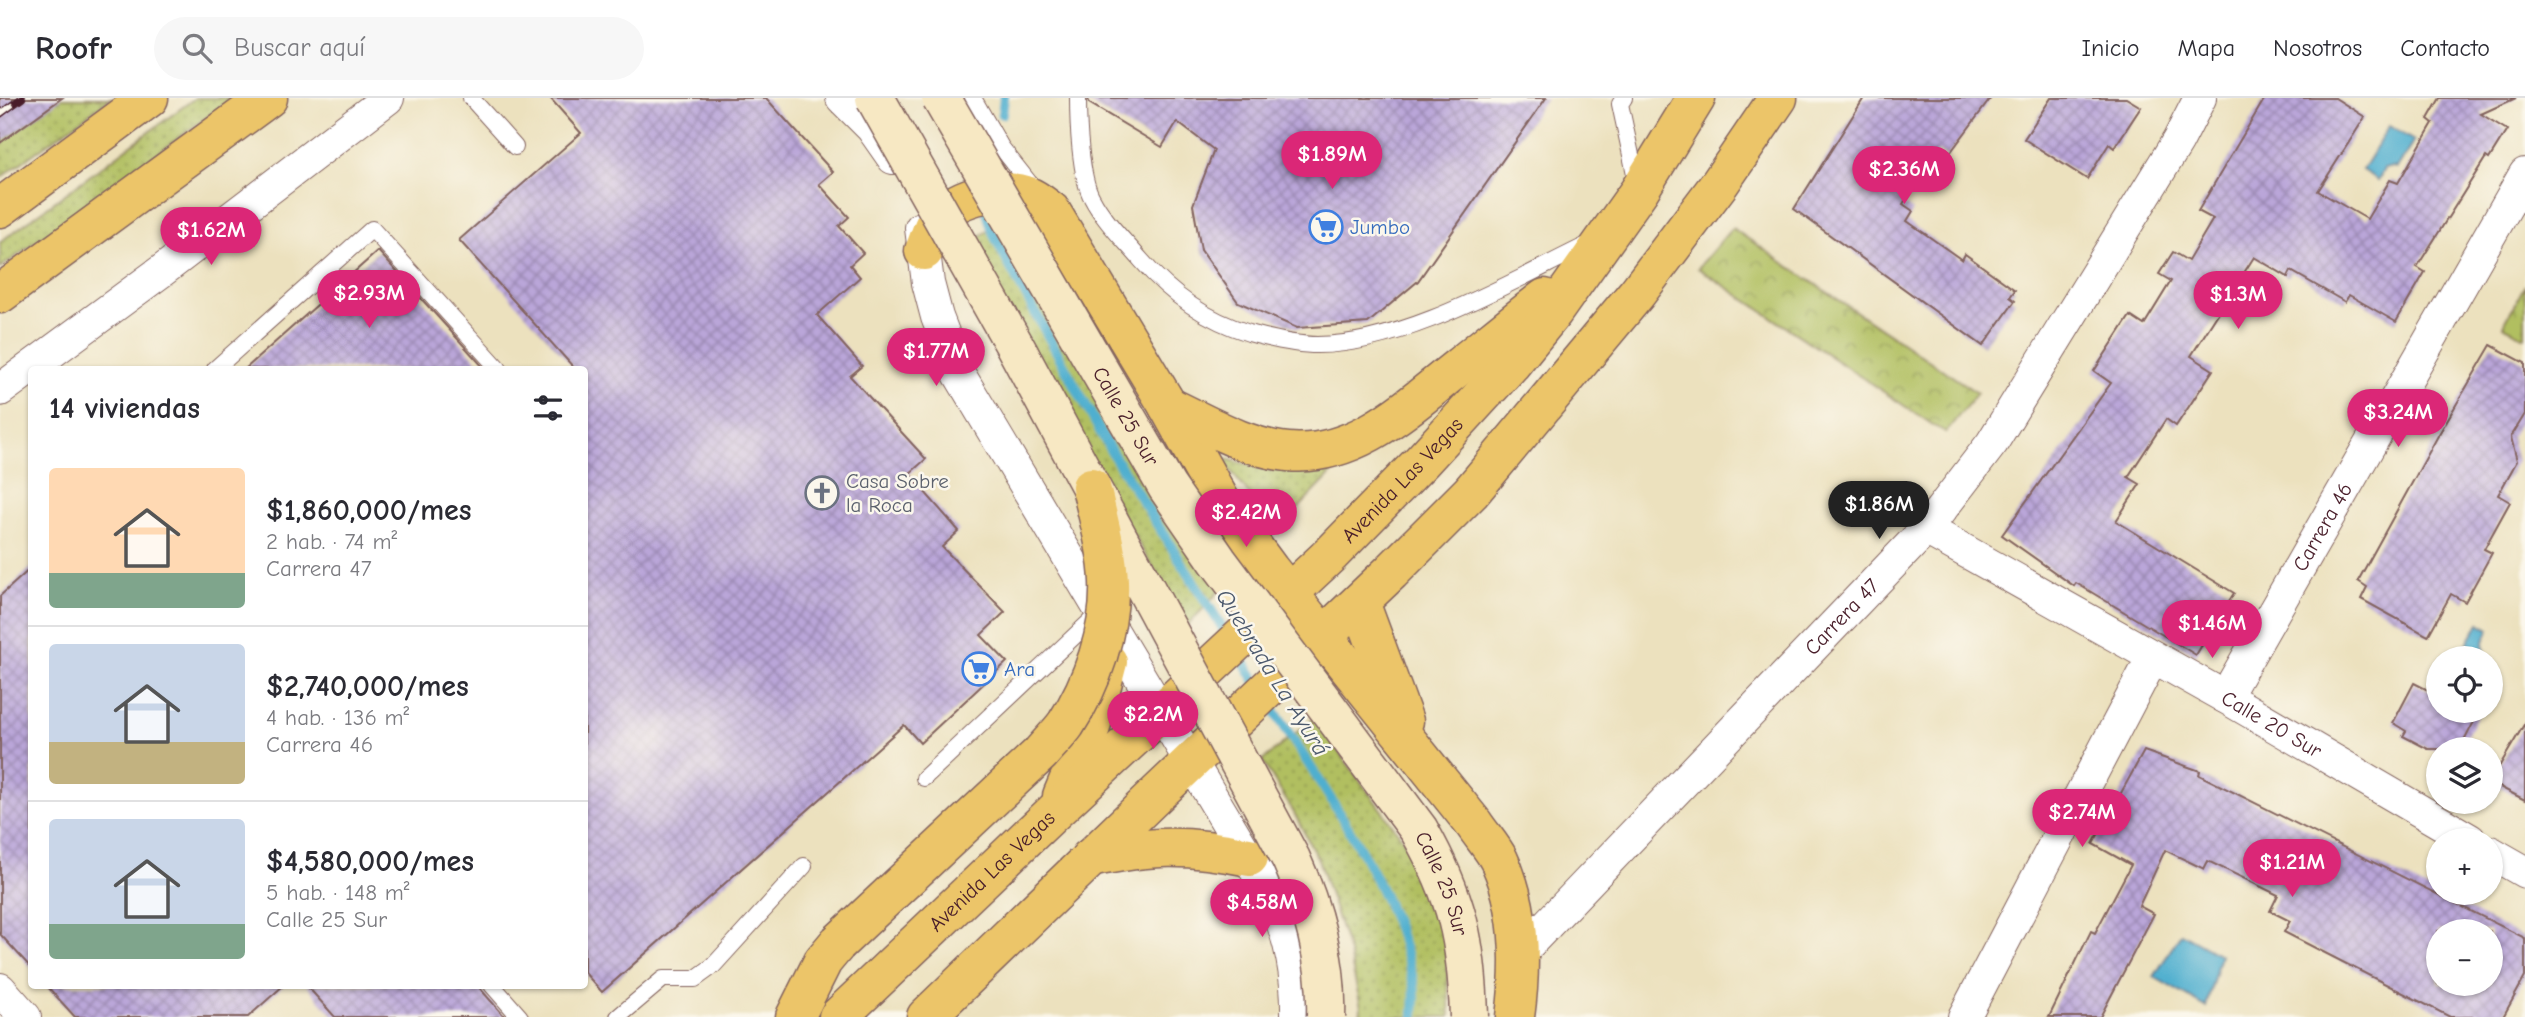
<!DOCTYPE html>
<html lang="es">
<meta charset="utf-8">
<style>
body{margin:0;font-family:"Comic Neue",sans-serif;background:#f7f7f7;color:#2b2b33;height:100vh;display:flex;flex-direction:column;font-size:26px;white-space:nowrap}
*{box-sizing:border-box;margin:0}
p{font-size:23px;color:#7c7c81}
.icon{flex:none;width:38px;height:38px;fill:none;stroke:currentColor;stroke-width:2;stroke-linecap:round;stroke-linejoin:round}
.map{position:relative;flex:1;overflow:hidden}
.details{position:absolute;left:28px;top:268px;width:560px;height:623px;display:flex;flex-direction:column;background:#fff;border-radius:7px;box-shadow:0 2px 5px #0004}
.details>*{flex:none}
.tools{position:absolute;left:2426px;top:548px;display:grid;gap:14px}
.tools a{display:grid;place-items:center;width:77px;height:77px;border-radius:50%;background:#fff;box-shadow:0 2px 5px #0004;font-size:35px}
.price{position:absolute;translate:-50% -60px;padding:0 16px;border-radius:24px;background:#db2777;color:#fff;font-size:23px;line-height:46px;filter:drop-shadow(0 2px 4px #0008)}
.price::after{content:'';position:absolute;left:50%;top:42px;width:21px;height:16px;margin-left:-10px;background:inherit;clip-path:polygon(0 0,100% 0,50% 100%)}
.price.active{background:#222;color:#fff}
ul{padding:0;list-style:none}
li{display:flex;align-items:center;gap:21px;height:175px;padding:0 21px}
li+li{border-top:2px solid #e1e1e2}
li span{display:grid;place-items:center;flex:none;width:196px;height:140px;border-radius:7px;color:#555}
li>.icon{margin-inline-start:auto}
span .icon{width:84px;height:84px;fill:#fffc;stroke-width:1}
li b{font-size:30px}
h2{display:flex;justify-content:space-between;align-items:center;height:84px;padding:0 21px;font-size:30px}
header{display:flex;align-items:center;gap:42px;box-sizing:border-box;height:98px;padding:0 35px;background:#fff;border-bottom:2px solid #e1e1e2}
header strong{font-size:33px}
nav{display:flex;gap:38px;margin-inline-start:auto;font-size:24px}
.search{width:490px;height:63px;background:#f7f7f7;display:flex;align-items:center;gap:18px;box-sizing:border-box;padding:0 24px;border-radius:38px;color:#7c7c81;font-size:26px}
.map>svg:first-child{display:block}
.grass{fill:url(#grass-dots);stroke:#7e6f46;stroke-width:2}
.park{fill:url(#park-crowns);stroke:#7e6f46;stroke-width:2}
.water{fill:#50afcf;stroke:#4d677d;stroke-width:2}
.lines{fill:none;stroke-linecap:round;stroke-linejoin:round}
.stream{stroke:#50afcf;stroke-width:10}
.building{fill:url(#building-cross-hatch);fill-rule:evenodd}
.service-casing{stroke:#83635e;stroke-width:18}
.minor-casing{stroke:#83635e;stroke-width:34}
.primary-casing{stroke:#83635e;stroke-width:41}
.trunk-casing{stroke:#83635e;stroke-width:41}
.service{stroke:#fff;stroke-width:16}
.minor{stroke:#fff;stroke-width:32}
.primary{stroke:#ecc569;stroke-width:38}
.trunk{stroke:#ecc569;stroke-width:38}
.rail-casing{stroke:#4a1f2b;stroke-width:8}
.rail{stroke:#fbf7ec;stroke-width:5;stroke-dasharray:16;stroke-linecap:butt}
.secondary-bridge-casing{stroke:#83635e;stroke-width:41;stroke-linecap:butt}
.primary-bridge-casing{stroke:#83635e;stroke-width:41;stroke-linecap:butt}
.secondary-bridge{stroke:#f7e8c3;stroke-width:38}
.primary-bridge{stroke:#ecc569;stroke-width:38}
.labels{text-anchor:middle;stroke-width:5;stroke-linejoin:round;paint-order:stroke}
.shop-label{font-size:21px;fill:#366cbe;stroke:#fbf7ec;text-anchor:start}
.street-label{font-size:21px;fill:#4a1f2b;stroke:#fbf7ec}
.worship-label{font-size:21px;fill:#5b616d;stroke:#fbf7ec;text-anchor:start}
.water-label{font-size:23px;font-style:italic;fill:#4c596d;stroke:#fbf7ec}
</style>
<header>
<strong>Roofr</strong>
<div class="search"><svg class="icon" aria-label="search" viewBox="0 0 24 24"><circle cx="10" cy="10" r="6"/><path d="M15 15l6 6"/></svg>Buscar aquí</div>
<nav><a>Inicio</a><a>Mapa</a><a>Nosotros</a><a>Contacto</a></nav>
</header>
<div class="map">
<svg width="2525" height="919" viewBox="0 0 2525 919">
<defs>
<pattern id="grass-dots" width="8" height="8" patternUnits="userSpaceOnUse" patternTransform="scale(1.75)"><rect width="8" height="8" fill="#b1bf61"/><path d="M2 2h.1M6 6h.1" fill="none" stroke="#929b50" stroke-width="1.8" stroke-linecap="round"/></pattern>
<pattern id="park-crowns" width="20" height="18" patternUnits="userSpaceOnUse" patternTransform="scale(1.75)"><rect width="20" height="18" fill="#b1bf61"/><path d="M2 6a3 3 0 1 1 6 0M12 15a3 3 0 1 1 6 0" fill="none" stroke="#929b50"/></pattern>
<pattern id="building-cross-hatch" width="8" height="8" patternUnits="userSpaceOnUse" patternTransform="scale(1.75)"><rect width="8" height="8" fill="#baa6d9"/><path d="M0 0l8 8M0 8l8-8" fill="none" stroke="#9987b0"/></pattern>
</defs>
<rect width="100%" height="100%" fill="#fbf7ec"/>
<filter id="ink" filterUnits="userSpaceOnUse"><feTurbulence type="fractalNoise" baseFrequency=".0143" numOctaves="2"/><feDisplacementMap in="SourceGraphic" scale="14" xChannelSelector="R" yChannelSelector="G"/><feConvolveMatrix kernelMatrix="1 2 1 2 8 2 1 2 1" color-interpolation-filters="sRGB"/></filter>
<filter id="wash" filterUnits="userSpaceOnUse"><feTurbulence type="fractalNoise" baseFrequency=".00686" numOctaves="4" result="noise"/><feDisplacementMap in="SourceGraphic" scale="28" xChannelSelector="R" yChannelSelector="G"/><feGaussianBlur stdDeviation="1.57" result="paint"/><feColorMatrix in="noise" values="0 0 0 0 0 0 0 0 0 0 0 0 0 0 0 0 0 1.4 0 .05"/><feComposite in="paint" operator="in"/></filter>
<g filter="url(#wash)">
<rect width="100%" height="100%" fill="#ece1be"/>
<g class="grass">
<polygon points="61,0 111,0 0,80 0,45"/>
<polygon points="195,0 233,0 0,170 0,144"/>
<polygon points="1005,123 1221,491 1187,528 964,147"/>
<polygon points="1221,360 1264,370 1295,372 1337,370 1277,433"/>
<polygon points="1314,620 1421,766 1445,834 1450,919 1360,919 1361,909 1349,855 1318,761 1293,713 1262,663"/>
</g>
<g class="park">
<polygon points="1732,130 1977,295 1945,335 1698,170"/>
<polygon points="2525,187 2525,239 2503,228"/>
</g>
<g class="water">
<polygon points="2389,28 2414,43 2397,70 2392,69 2384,71 2378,82 2362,72"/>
<polygon points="2479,525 2490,531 2484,543 2485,558 2466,560 2461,557"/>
<polygon points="2181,835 2220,857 2206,909 2154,879"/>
</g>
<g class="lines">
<g class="stream">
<polyline points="1002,16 1004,0"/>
<polyline points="987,114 994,137 1007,163 1112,355 1229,540"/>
<polyline points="1237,553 1258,587"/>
<path d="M1268,603c54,85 126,184 146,284 2,10 0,22 0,32"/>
</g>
</g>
<g id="blocks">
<g class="building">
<polygon points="0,0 62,0 0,45"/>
<polygon points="550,0 766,0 833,74 819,86 849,119 839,128 863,155 850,167 860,179 817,217 862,268 850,278 926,361 909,376 959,433 942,449 1005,514 981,537 1007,564 920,645 904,627 602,894 584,874 584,271 575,271 459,142 581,35"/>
<polygon points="1088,0 1546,0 1418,183 1368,225 1297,230 1238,204 1201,152 1193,107 1214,52 1177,24 1162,49 1089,5"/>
<polygon points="1864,0 1991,0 1947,59 1938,53 1903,106 1913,113 1907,123 1962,162 1965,156 2015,192 2010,199 2015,203 1983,248 1794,111"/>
<polygon points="2051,0 2126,0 2141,9 2114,50 2109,46 2087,81 2024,41"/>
<polygon points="2265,0 2335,0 2365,19 2318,93 2367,121 2390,82 2398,85 2433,25 2428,21 2440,0 2516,0 2481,16 2507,32 2489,61 2486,59 2417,169 2425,174 2396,224 2349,197 2345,204 2291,173 2288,179 2254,159 2191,258 2213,272 2176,328 2166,321 2128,379 2140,386 2116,423 2234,495 2196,557 2076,485 2074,488 2002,437 2111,285 2094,273 2130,218 2144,227 2171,183 2159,176 2173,154 2188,163 2213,121 2198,113"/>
<polygon points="378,153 485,271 245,271"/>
<polygon points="2491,247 2525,265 2525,316 2511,339 2517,363 2498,397 2510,404 2484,451 2492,455 2465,504 2451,496 2428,538 2361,501 2367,489 2358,483 2439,336"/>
<polygon points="32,469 32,871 0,836 0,498"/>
<polygon points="2414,585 2438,597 2438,612 2480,612 2460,651 2428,651 2403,638 2406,633 2393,625"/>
<polygon points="2525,625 2525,702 2490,684"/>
<path d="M2144,653l56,20 -1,4 326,163v39l-22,40h-53l-166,-85 6,-11 -20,-10 8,-16 -70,-34 -4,8 -39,-19 -26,56 15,8 -54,103h-51l42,-86 4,2 36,-68 -38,-21zM2438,833h52v53h-52z"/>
<polygon points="46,887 284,887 248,919 75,919"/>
<polygon points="306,887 477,887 505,919 335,919"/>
</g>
</g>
</g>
<g filter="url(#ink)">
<use href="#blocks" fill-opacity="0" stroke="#83635e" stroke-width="2"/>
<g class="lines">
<defs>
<g id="service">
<polyline points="471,0 515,49"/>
<polyline points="973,0 1001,49 1035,92"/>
<path d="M1078,0c0,24 2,79 14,100 12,23 32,42 49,62 30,35 65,60 108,73 22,6 46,12 68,12 87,0 195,-64 272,-101"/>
<polyline points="1624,0 1620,6 1637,85"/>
<polyline points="215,271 372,131 499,271"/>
<polyline points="924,680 1100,514"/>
<polyline points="492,887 520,919"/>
<polyline points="618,919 663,881 695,881 713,868 804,768"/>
</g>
<g id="minor">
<polyline points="842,0 872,30 893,60"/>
<path d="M921,130l7,55 9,34 22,57 314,525c17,37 25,77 24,118"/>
<polyline points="0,292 163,172 388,0"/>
<path id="s1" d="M1926,431l299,168 245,143"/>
<path id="s2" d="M2225,599l300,-523"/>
<polyline points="2490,754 2525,774"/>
<path id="s3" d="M1521,854l405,-423 66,-86 186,-302 22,-43"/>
<polyline points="0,891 25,919"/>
<polyline points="1964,919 2153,559"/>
</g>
<g id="primary">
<path d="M924,153c3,-8 6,-18 10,-26 15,-28 65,-40 94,-29 8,3 16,10 23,15l117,195 57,103 45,61 204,254c8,12 19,24 25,36 23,49 23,105 16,157"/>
<path d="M1168,308c38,18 78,42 120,46 67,6 120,-45 169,-84 29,-23 58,-47 88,-70"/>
<polyline points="1360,504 1404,623"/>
<polyline points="1062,698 1091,629 1108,564"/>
<path d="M1090,760c61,-13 97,-14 159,-1"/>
<polyline points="795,919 823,863 838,845"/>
<path id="s4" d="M838,919l217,-206 277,-258 90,-92 89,-97 43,-53 85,-120 57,-93"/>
<polyline points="926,919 1159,694 1391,474 1471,394 1637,195 1720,85 1778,0"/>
</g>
<g id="trunk">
<polyline points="0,110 149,0"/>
<polyline points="0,196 268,0"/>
</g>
</defs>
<use href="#service" class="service-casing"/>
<use href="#minor" class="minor-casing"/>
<use href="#primary" class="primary-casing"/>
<use href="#trunk" class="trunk-casing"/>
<use href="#service" class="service"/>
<use href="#minor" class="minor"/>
<use href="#primary" class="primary"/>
<use href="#trunk" class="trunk"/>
<defs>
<polyline id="rail" points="0,16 22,0"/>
</defs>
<use href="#rail" class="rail-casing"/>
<use href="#rail" class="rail"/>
<defs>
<g id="secondary-bridge">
<path d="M875,0l140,248 276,513c23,51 37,102 35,158"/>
<path id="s5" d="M941,0l226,389 51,74 201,269c38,67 48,111 50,187"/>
</g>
<path id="primary-bridge" d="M838,845l203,-190c8,-10 18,-19 25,-29 26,-40 45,-94 43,-142 -1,-32 -11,-64 -18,-95"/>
</defs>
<use href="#secondary-bridge" class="secondary-bridge-casing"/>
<use href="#primary-bridge" class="primary-bridge-casing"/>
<use href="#secondary-bridge" class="secondary-bridge"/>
<use href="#primary-bridge" class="primary-bridge"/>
</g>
</g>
<defs>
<symbol id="supermarket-ring" viewBox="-11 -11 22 22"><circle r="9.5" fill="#fbf7ec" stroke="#3f7fe0" stroke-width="1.5"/><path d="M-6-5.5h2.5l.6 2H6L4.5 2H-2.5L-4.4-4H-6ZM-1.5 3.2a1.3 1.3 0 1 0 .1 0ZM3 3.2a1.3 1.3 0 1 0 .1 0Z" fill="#3f7fe0"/></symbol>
<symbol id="church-ring" viewBox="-11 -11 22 22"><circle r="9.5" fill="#fbf7ec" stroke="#6b7280" stroke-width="1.5"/><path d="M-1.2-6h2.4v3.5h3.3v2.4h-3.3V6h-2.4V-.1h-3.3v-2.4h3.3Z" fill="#6b7280"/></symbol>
</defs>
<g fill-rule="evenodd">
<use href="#supermarket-ring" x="1307" y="110" width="38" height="38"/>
<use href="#church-ring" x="803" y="376" width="38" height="38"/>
<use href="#supermarket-ring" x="960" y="552" width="38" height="38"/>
</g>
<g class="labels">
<g class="shop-label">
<text x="1350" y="136">Jumbo</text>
<text x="1004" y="578">Ara</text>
</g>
<g class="street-label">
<text dy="7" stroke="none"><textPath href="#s5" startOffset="368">Calle 25 Sur</textPath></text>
<text dy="7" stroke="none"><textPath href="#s4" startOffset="779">Avenida Las Vegas</textPath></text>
<text dy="7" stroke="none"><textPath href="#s2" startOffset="196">Carrera 46</textPath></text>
<text dy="7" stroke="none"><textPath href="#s3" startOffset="464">Carrera 47</textPath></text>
<text dy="7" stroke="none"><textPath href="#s1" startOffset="397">Calle 20 Sur</textPath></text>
<text dy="7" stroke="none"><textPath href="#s4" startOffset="212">Avenida Las Vegas</textPath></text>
<text dy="7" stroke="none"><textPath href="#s5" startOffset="934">Calle 25 Sur</textPath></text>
</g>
<g class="worship-label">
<text x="846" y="390">Casa Sobre<tspan x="846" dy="24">la Roca</tspan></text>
</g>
<g class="water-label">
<text transform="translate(1273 574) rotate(58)" y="8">Quebrada La Ayurá</text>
</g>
</g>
</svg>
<div class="tools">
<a><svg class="icon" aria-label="locate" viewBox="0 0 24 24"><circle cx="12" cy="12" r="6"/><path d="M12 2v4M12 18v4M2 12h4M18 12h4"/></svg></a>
<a><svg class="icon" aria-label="layers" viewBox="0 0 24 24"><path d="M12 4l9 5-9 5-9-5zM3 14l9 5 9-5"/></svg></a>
<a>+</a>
<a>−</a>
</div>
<b class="price" style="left:1332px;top:93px">$1.89M</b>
<b class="price" style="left:1904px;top:108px">$2.36M</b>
<b class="price" style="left:211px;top:169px">$1.62M</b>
<b class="price" style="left:369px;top:232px">$2.93M</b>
<b class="price" style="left:2238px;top:233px">$1.3M</b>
<b class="price" style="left:936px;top:290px">$1.77M</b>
<b class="price" style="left:2398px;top:351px">$3.24M</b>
<b class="price active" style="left:1879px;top:443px">$1.86M</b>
<b class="price" style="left:1246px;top:451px">$2.42M</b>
<b class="price" style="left:2212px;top:562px">$1.46M</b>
<b class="price" style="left:1153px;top:653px">$2.2M</b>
<b class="price" style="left:2082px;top:751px">$2.74M</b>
<b class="price" style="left:2292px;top:801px">$1.21M</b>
<b class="price" style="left:1262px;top:841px">$4.58M</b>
<section class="details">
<h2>14 viviendas<svg class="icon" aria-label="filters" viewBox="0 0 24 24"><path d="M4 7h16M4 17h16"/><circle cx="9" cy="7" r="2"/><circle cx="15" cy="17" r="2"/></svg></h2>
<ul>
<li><span style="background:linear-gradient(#ffd9b3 75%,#7fa58c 0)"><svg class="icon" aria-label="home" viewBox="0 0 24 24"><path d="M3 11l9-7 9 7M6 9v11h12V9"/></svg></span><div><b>$1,860,000/mes</b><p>2 hab. · 74 m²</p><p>Carrera 47</p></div></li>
<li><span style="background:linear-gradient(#c9d6e8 70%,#c2b280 0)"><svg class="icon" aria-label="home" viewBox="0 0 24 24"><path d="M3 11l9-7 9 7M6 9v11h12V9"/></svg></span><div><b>$2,740,000/mes</b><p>4 hab. · 136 m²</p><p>Carrera 46</p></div></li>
<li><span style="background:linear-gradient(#c9d6e8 75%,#7fa58c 0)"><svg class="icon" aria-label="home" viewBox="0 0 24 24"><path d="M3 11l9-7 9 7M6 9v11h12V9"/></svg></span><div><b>$4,580,000/mes</b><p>5 hab. · 148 m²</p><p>Calle 25 Sur</p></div></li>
</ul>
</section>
</div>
